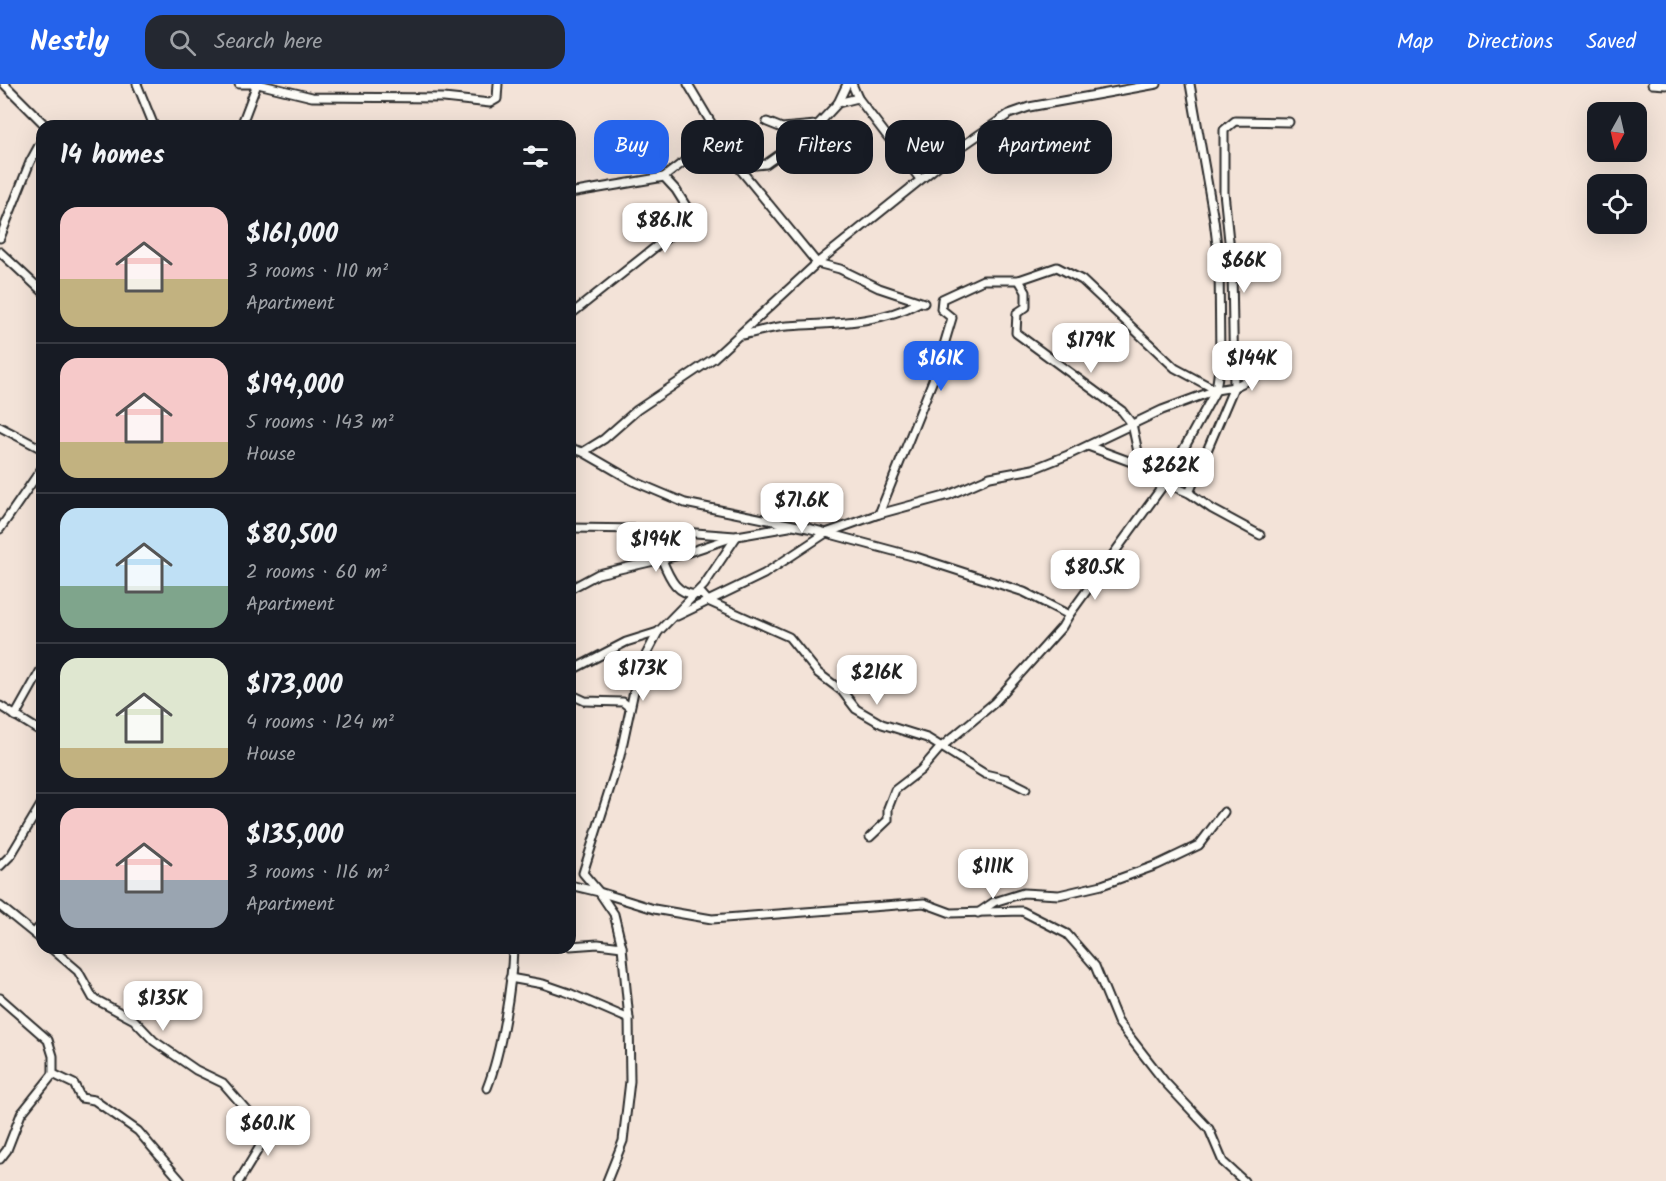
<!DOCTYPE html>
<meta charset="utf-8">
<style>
body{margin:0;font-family:Kalam,sans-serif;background:#242831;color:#f1f3f6;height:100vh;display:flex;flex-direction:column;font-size:22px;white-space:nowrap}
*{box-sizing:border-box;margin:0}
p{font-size:20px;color:#9ea1a6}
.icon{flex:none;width:33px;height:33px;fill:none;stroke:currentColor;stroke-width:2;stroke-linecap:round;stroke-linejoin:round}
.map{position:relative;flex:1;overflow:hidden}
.panel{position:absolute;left:36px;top:36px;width:540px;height:834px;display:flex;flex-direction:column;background:#171b24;border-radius:18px;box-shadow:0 6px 24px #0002}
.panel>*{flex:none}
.top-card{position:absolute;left:594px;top:36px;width:570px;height:54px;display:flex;gap:12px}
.needle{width:39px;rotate:188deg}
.buttons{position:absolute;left:1587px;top:18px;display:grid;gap:12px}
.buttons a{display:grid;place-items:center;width:60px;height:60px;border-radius:12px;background:#171b24;box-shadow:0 6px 24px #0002;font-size:30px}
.price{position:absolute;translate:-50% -51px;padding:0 14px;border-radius:12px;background:#fff;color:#222;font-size:20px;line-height:39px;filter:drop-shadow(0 2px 3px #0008)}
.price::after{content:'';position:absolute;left:50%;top:36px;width:18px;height:14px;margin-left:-9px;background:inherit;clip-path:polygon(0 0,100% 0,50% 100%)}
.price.selected{background:#2563eb;color:#fff}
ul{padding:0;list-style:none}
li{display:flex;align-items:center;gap:18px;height:150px;padding:0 24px}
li+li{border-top:2px solid #363941}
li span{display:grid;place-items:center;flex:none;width:168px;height:120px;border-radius:18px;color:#555}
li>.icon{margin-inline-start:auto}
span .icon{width:72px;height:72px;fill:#fffc;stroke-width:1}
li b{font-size:26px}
h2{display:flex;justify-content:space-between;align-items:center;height:72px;padding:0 24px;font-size:26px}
.tag{padding:0 21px;border-radius:18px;background:#171b24;box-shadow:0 6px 24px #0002;font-size:21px;line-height:54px}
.tag.selected{background:#2563eb;color:#fff}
header{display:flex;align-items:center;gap:36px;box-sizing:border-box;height:84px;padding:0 30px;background:#2563eb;color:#fff}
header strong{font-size:28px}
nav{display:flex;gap:33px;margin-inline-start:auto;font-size:21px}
.search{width:420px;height:54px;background:#242831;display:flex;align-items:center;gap:15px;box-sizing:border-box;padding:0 21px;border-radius:18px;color:#9ea1a6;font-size:22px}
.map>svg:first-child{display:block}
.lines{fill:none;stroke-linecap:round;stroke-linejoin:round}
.minor-casing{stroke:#2b2b2b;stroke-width:11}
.minor{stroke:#fdfcf7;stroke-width:7}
</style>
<header>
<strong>Nestly</strong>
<div class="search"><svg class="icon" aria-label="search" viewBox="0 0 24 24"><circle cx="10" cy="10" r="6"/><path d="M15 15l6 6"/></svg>Search here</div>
<nav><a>Map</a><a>Directions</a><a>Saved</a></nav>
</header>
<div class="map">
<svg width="1666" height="1097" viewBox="0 0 1666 1097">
<rect width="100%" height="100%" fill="#f3e3d8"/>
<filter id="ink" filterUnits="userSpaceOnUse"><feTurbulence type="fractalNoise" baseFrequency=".0167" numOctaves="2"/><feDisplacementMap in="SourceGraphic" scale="12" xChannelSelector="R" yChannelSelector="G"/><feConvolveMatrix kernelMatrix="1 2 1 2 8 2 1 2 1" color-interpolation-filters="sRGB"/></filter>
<g filter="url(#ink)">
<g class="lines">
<defs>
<g id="minor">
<polyline points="4,0 46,42"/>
<polyline points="137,0 154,42"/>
<polyline points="239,0 255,0"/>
<polyline points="258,0 312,13 444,14 490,19 497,15 498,0"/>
<polyline points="688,0 735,79 817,179 840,185 879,204 924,219"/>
<polyline points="852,0 858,14 920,95"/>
<polyline points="1652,0 1666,1"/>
<polyline points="838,19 847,0"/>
<polyline points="767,38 782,44 816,41"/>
<polyline points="241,42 257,0"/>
<polyline points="746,82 766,80 810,49 838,19 858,14"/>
<polyline points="570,109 664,93 717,52"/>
<polyline points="0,154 30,78 42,56"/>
<polyline points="0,168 42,207"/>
<polyline points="1019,196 1026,208 1026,223 1017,229 1016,249 1122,327 1132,340 1138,368 1151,378 1165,399"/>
<polyline points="570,231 687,138 689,135 686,122 676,106 664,93"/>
<path d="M742,251c15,-3 30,-8 45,-9 43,-3 93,-2 131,-23"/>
<polyline points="0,343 42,365"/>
<polyline points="1088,362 1134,379 1165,399 1189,409 1212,425 1260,451"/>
<polyline points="570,364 583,368 604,355 637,326 714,274 817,179 964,61 1009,30 1029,23 1157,0"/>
<polyline points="583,368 633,397 685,419 808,444 916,473 1024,508 1069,531 1165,399 1216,306 1220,278 1219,178 1214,136 1190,0"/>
<polyline points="1189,409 1234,303 1232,186 1224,108 1224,46 1235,37 1289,38"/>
<polyline points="879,430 935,291 952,234 941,225 942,215 983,196 1019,196 1057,183 1082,196 1175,284 1216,306"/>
<path d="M570,444l73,1c4,5 9,10 12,15 11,20 15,55 47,50l6,7 81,36 29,36 24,18 14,18 26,15 45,14 58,36 21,5 20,10"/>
<polyline points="0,445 42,384"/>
<polyline points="643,445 735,452"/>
<polyline points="737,452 704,501 658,548 639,584 620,672 583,789 599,808 654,825 712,835 924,819 951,829 1022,827 1067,850 1095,882 1118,938 1164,997 1209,1045 1223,1078 1244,1097"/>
<polyline points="570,505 598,490 680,471 737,452 789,443"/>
<polyline points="677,532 764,490 826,449 879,430 949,411 990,393 1033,385 1068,371 1162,326 1216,306 1234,303 1279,281"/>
<polyline points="570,587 626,558 658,548"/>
<polyline points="570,610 585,617 623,618 629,623"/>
<polyline points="0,622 42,648"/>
<polyline points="15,632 42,584"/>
<polyline points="870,753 888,736 888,724 895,706 921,686 940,664 994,619 1062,543 1069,531"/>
<polyline points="0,782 11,771 42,719"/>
<polyline points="570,801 599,808 614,830 622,863 629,935 630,997 623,1057 607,1097"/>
<polyline points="0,822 42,856"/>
<polyline points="978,829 994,818 1023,809 1059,811 1102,801 1157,781 1199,761 1224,728"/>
<polyline points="34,849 42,840"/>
<polyline points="570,862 598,860 622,863"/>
<polyline points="51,864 78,887 93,914 134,936 154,957 196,986 223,999 263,1045 265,1054 239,1097"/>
<polyline points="510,894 543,900 569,909 629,935"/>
<polyline points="0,914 48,956 53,972 53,990 74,1000 81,1014 94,1016 138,1047 181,1097"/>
<path d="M487,1004c14,-35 25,-102 26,-140"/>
<polyline points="0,1075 7,1066 21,1030 53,990"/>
</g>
</defs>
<use href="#minor" class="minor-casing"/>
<use href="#minor" class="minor"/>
</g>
</g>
</svg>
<div class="buttons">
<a><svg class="needle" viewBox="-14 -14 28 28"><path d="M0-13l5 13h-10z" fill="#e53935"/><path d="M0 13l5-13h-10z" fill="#9ea1a6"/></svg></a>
<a><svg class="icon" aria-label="locate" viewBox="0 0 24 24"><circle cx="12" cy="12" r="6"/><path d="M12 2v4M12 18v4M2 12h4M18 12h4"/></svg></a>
</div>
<b class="price" style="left:665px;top:170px">$86.1K</b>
<b class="price" style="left:1244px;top:210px">$66K</b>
<b class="price" style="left:1091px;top:290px">$179K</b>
<b class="price selected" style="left:941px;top:308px">$161K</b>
<b class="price" style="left:1252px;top:308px">$144K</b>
<b class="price" style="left:1171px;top:415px">$262K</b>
<b class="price" style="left:802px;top:450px">$71.6K</b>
<b class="price" style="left:656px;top:489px">$194K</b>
<b class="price" style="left:1095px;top:517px">$80.5K</b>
<b class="price" style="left:643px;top:618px">$173K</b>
<b class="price" style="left:877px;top:622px">$216K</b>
<b class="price" style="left:993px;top:816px">$111K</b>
<b class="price" style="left:163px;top:948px">$135K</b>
<b class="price" style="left:268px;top:1073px">$60.1K</b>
<div class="top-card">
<a class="tag selected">Buy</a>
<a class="tag">Rent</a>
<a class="tag">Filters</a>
<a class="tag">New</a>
<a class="tag">Apartment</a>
</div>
<section class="panel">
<h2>14 homes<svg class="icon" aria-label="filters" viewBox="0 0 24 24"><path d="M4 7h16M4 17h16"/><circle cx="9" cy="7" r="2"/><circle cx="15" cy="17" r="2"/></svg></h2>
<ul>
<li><span style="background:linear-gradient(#f6c9c9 60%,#c2b280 0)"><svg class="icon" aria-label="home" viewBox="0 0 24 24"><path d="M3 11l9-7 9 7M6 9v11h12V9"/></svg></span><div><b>$161,000</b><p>3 rooms · 110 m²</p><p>Apartment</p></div></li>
<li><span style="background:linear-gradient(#f6c9c9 70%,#c2b280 0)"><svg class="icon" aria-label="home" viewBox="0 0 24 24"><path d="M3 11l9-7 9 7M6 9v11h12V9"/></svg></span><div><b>$194,000</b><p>5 rooms · 143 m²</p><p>House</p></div></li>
<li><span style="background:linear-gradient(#bfe0f5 65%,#7fa58c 0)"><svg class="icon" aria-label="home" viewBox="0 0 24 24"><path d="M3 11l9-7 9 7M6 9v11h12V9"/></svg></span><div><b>$80,500</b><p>2 rooms · 60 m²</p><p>Apartment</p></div></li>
<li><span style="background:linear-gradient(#dfe7d0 75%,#c2b280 0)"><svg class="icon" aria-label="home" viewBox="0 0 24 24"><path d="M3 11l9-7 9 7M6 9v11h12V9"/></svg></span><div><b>$173,000</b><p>4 rooms · 124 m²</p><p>House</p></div></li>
<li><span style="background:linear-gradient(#f6c9c9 60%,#9aa5b1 0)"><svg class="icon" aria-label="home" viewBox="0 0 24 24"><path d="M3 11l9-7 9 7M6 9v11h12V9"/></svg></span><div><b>$135,000</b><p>3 rooms · 116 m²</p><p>Apartment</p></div></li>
</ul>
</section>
</div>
